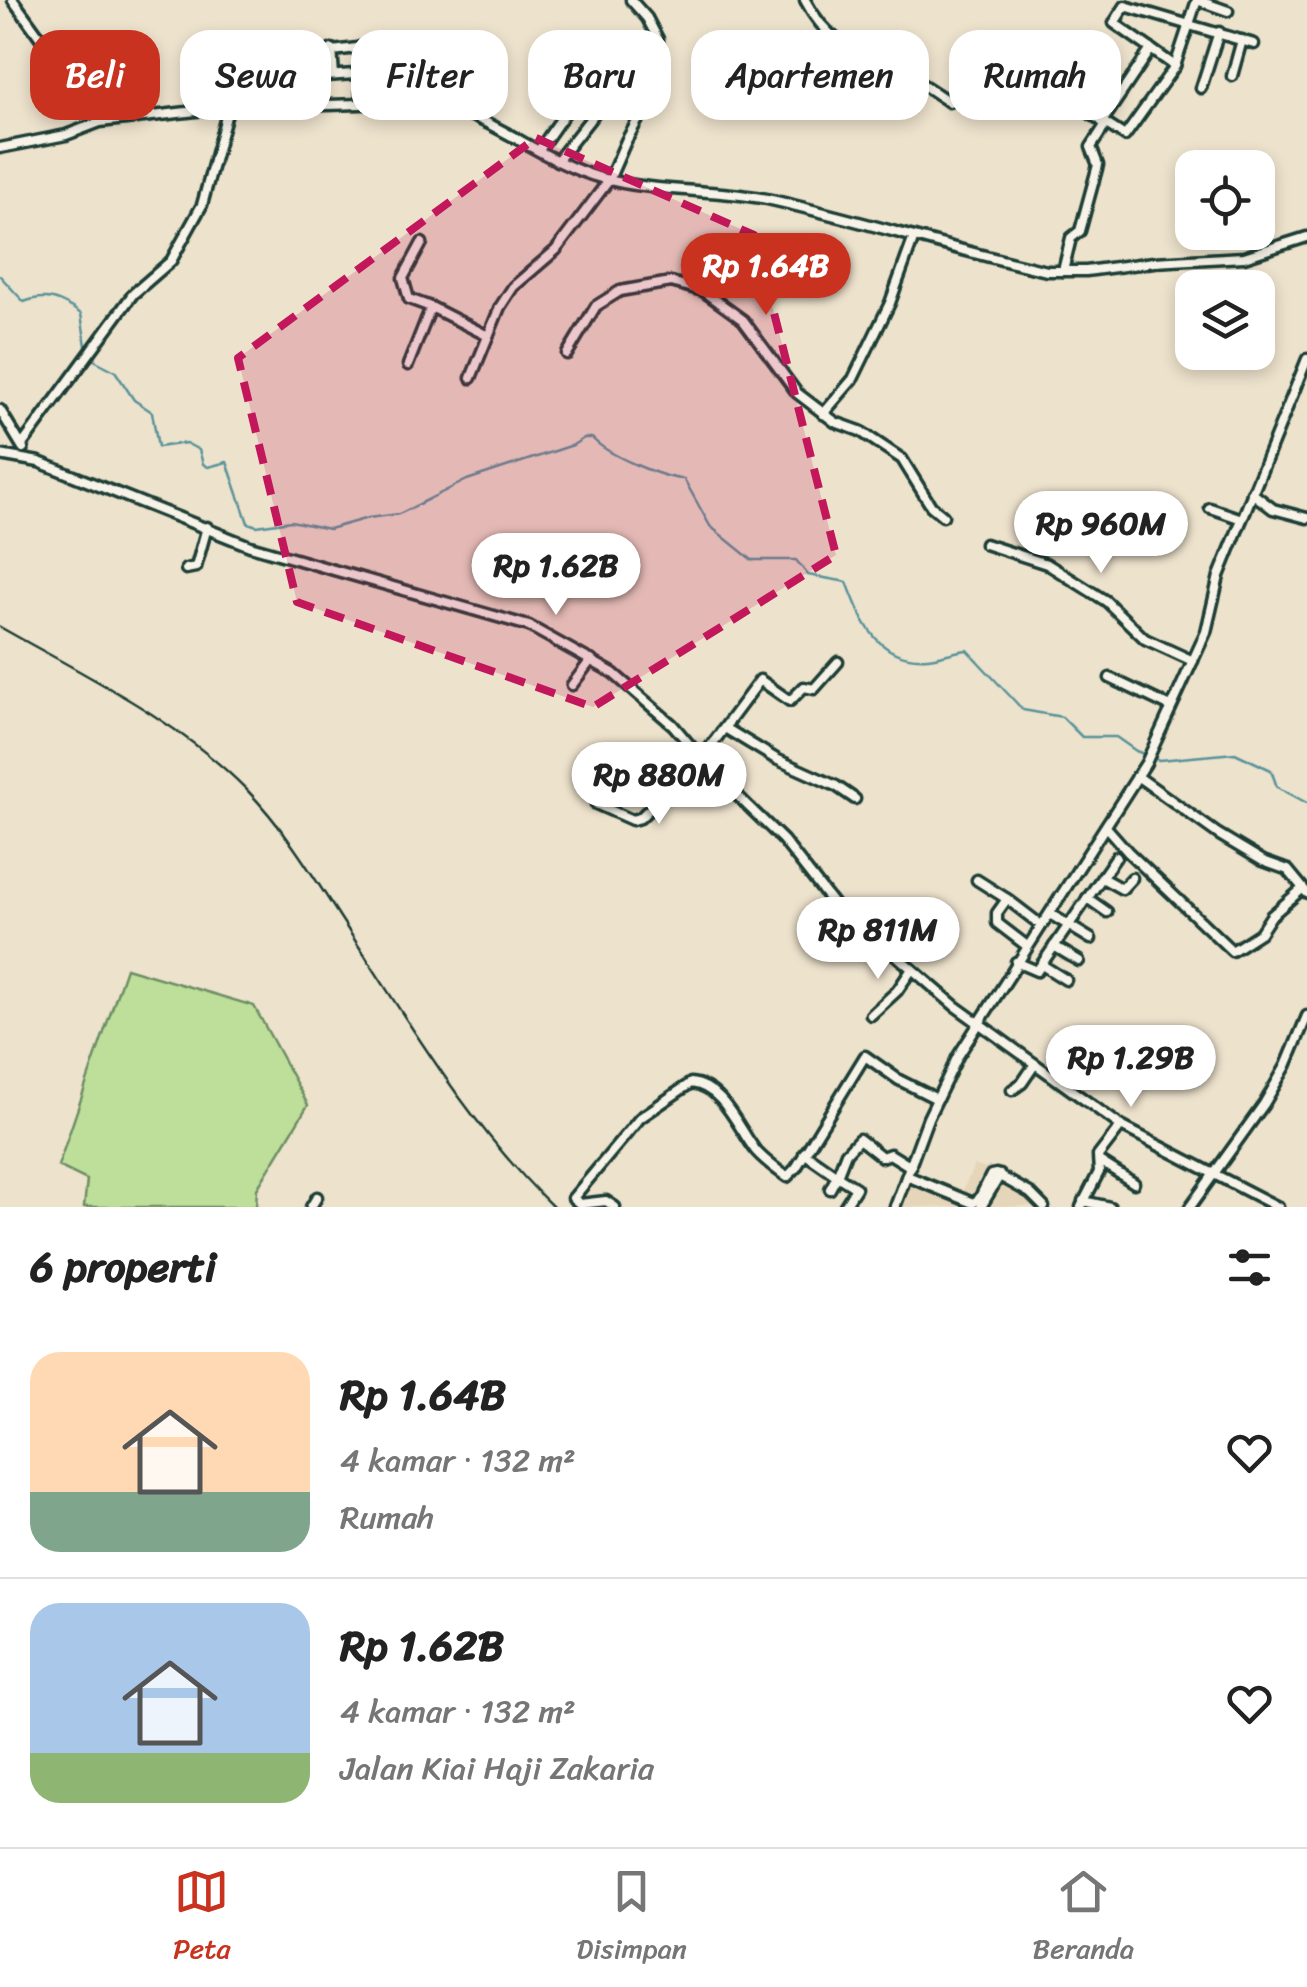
<!DOCTYPE html>
<html lang="id">
<meta charset="utf-8">
<style>
body{margin:0;font-family:Sriracha,sans-serif;background:#f2f2f2;color:#222;height:100vh;display:flex;flex-direction:column;font-size:38px;white-space:nowrap}
*{box-sizing:border-box;margin:0}
p{font-size:32px;color:#767676}
.icon{flex:none;width:55px;height:55px;fill:none;stroke:currentColor;stroke-width:2;stroke-linecap:round;stroke-linejoin:round}
.map{position:relative;height:1207px;overflow:hidden}
.sheet{display:flex;flex-direction:column;background:#fff;flex:1}
.sheet>*{flex:none}
.banner{position:absolute;left:30px;top:30px;width:1248px;height:90px;display:flex;gap:20px}
.controls{position:absolute;left:1175px;top:150px;display:grid;gap:20px}
.controls a{display:grid;place-items:center;width:100px;height:100px;border-radius:20px;background:#fff;box-shadow:0 5px 15px #0003;font-size:50px}
.price{position:absolute;translate:-50% -85px;padding:0 22px;border-radius:35px;background:#fff;color:#222;font-size:32px;line-height:65px;filter:drop-shadow(0 2px 5px #0008)}
.price::after{content:'';position:absolute;left:50%;top:60px;width:30px;height:22px;margin-left:-15px;background:inherit;clip-path:polygon(0 0,100% 0,50% 100%)}
.price.active{background:#c8321e;color:#fff}
ul{padding:0;list-style:none}
li{display:flex;align-items:center;gap:30px;height:250px;padding:0 30px}
li+li{border-top:2px solid #e0e0e0}
li span{display:grid;place-items:center;flex:none;width:280px;height:200px;border-radius:30px;color:#555}
li>.icon{margin-inline-start:auto}
span .icon{width:120px;height:120px;fill:#fffc;stroke-width:1}
li b{font-size:42px}
h2{display:flex;justify-content:space-between;align-items:center;height:120px;padding:0 30px;font-size:42px}
.pill{padding:0 35px;border-radius:30px;background:#fff;box-shadow:0 5px 15px #0003;font-size:35px;line-height:90px}
.pill.active{background:#c8321e;color:#fff}
.menu{display:flex;justify-content:space-around;align-items:center;height:140px;border-top:2px solid #e0e0e0;background:#fff;font-size:28px;color:#767676}
.menu a{display:grid;justify-items:center;gap:5px}
.menu .active{color:#c8321e}
.map>svg:first-child{display:block}
.built{fill:#e6d6b9}
.green{fill:#bddf99;stroke:#6e8e66;stroke-width:2.5}
.lines{fill:none;stroke-linecap:round;stroke-linejoin:round}
.stream{stroke:#59939a;stroke-width:2.5}
.minor-casing{stroke:#1f3d34;stroke-width:15}
.minor{stroke:#f7f3e8;stroke-width:8}
.rail{stroke:#1f3d34;stroke-width:2.5}
.marked{fill:#c2185b;fill-opacity:0.2;stroke:#c2185b;stroke-width:8;stroke-dasharray:20 12;stroke-linejoin:round}
</style>
<div class="map">
<svg width="1307" height="1207" viewBox="0 0 1307 1207">
<rect width="100%" height="100%" fill="#ede2cc"/>
<filter id="ink" filterUnits="userSpaceOnUse"><feTurbulence type="fractalNoise" baseFrequency=".01" numOctaves="2"/><feDisplacementMap in="SourceGraphic" scale="20" xChannelSelector="R" yChannelSelector="G"/><feConvolveMatrix kernelMatrix="1 2 1 2 8 2 1 2 1" color-interpolation-filters="sRGB"/></filter>
<g filter="url(#ink)">
<polygon class="built" points="974,1165 986,1169 988,1166 1002,1172 1048,1206 899,1207 912,1175 960,1197"/>
<polygon class="green" points="126,968 254,1006 308,1105 257,1189 256,1207 84,1207 87,1180 58,1166"/>
<g class="lines">
<g class="stream">
<path d="M0,276l24,26c23,-9 38,-2 57,12l6,38"/>
<path d="M92,359l23,12 19,29 18,12 6,35 28,-4 13,7 4,14 5,3 19,-5 21,61 9,3 34,-5 38,8 39,-11 31,-4 68,-34 106,-35 11,-7h8c15,17 70,40 92,41l26,47 42,34h44l12,15 39,7c15,39 30,80 81,76 13,-1 26,-7 39,-8l56,60 39,7 20,20h34l20,14 23,9 76,-7 36,17 6,17 30,16"/>
</g>
<defs>
<g id="minor">
<polyline points="13,0 60,65 117,109 122,119"/>
<path d="M805,0c23,45 53,53 97,73 17,8 32,19 47,29"/>
<polyline points="1197,0 1228,11"/>
<polyline points="389,44 391,71"/>
<polyline points="360,47 361,102"/>
<polyline points="332,49 334,75"/>
<polyline points="1175,66 1114,23 1125,6 1254,44"/>
<polyline points="1232,76 1242,40"/>
<polyline points="298,78 411,70 417,65 413,46 408,42 307,54"/>
<polyline points="1201,88 1219,32"/>
<polyline points="1072,102 1125,136 1175,66 1197,0"/>
<polyline points="1102,122 1151,49"/>
<path d="M0,148l66,-13 34,-13 122,-14 206,-6c64,12 112,59 173,76 54,15 111,10 166,21 94,21 186,51 280,72h39l68,-9 90,-5 63,-20"/>
<polyline points="539,150 599,65"/>
<polyline points="557,161 598,109 579,93"/>
<polyline points="422,243 403,278 409,299 431,307"/>
<polyline points="1063,271 1071,238 1080,231 1098,165 1091,147 1106,124"/>
<polyline points="567,354 596,306 620,291 671,282 703,291 743,320 797,393 835,422 860,431 902,459 931,506 943,516"/>
<polyline points="408,365 431,307 488,336"/>
<polyline points="471,378 500,307 513,287 556,250 609,180 626,141 660,81 658,39 647,18 631,0"/>
<polyline points="0,410 23,448"/>
<polyline points="823,414 853,379 890,303 914,237"/>
<polyline points="22,445 133,294 171,261 202,205 228,109"/>
<polyline points="0,455 39,462 250,546 529,626 613,673 673,725 712,771 783,840 841,914 861,931 890,950 955,1006 1121,1126 1278,1207"/>
<polyline points="1252,493 1273,509 1307,518"/>
<polyline points="1210,508 1242,519"/>
<polyline points="985,544 1047,564 1106,601 1145,639 1193,661"/>
<polyline points="186,569 196,567 207,527"/>
<polyline points="1110,678 1171,707"/>
<polyline points="572,685 591,660"/>
<polyline points="725,728 776,759 836,786 855,799"/>
<polyline points="1137,776 1218,834 1263,861 1288,870 1307,893"/>
<polyline points="596,804 632,820 640,818 701,759 760,680 790,701 804,687 814,689 838,662"/>
<polyline points="1106,827 1128,852 1232,951 1260,933 1271,916 1302,889"/>
<polyline points="1102,878 1122,889 1132,878"/>
<polyline points="977,880 1007,899"/>
<polyline points="1087,898 1107,912"/>
<polyline points="1050,914 1091,939"/>
<polyline points="830,936 846,918"/>
<polyline points="1027,946 997,923 997,913 1007,899 1041,925"/>
<polyline points="1054,946 1079,961"/>
<polyline points="1016,962 1037,971 1116,857"/>
<polyline points="1042,965 1066,980"/>
<polyline points="871,1015 897,991 912,969"/>
<polyline points="1012,1090 1022,1083 1035,1064"/>
<polyline points="804,1153 837,1176 846,1153 859,1139 882,1157 890,1154 911,1167"/>
<polyline points="1101,1162 1134,1183"/>
<polyline points="907,1176 973,1203 979,1199 991,1175 996,1174 1030,1193 1044,1207"/>
<polyline points="830,1189 837,1176 856,1188 844,1207"/>
<polyline points="1083,1201 1110,1207"/>
<polyline points="311,1207 317,1197"/>
<path d="M615,1207l-9,-6 -26,3 -7,-6 67,-80 51,-35c32,3 47,45 65,68 9,10 20,18 31,26l9,-9 69,-112 34,24 38,19"/>
<polyline points="895,1207 928,1118 958,1056 1146,763 1206,632 1219,576 1307,359"/>
<polyline points="981,1207 1000,1175"/>
<polyline points="1081,1207 1099,1172 1098,1156 1121,1126"/>
<polyline points="1190,1207 1264,1104 1286,1066 1307,1016"/>
</g>
</defs>
<use href="#minor" class="minor-casing"/>
<use href="#minor" class="minor"/>
<path class="rail" d="M0,627c86,49 176,91 247,163 39,40 68,89 98,135 64,98 124,200 208,282"/>
</g>
</g>
<path class="marked" d="M536,138l218,97 82,320 -243,152 -296,-105 -59,-244z"/>
</svg>
<div class="controls">
<a><svg class="icon" aria-label="locate" viewBox="0 0 24 24"><circle cx="12" cy="12" r="6"/><path d="M12 2v4M12 18v4M2 12h4M18 12h4"/></svg></a>
<a><svg class="icon" aria-label="layers" viewBox="0 0 24 24"><path d="M12 4l9 5-9 5-9-5zM3 14l9 5 9-5"/></svg></a>
</div>
<b class="price active" style="left:766px;top:318px">Rp 1.64B</b>
<b class="price" style="left:1101px;top:576px">Rp 960M</b>
<b class="price" style="left:556px;top:618px">Rp 1.62B</b>
<b class="price" style="left:659px;top:827px">Rp 880M</b>
<b class="price" style="left:878px;top:982px">Rp 811M</b>
<b class="price" style="left:1131px;top:1110px">Rp 1.29B</b>
<div class="banner">
<a class="pill active">Beli</a>
<a class="pill">Sewa</a>
<a class="pill">Filter</a>
<a class="pill">Baru</a>
<a class="pill">Apartemen</a>
<a class="pill">Rumah</a>
</div>
</div>
<section class="sheet">
<h2>6 properti<svg class="icon" aria-label="filters" viewBox="0 0 24 24"><path d="M4 7h16M4 17h16"/><circle cx="9" cy="7" r="2"/><circle cx="15" cy="17" r="2"/></svg></h2>
<ul>
<li><span style="background:linear-gradient(#ffd9b3 70%,#7fa58c 0)"><svg class="icon" aria-label="home" viewBox="0 0 24 24"><path d="M3 11l9-7 9 7M6 9v11h12V9"/></svg></span><div><b>Rp 1.64B</b><p>4 kamar · 132 m²</p><p>Rumah</p></div><svg class="icon" aria-label="heart" viewBox="0 0 24 24"><path d="M12 20l-8-8c-3-5 5-10 8-4 3-6 11-1 8 4z"/></svg></li>
<li><span style="background:linear-gradient(#a9c7e8 75%,#8fb573 0)"><svg class="icon" aria-label="home" viewBox="0 0 24 24"><path d="M3 11l9-7 9 7M6 9v11h12V9"/></svg></span><div><b>Rp 1.62B</b><p>4 kamar · 132 m²</p><p>Jalan Kiai Haji Zakaria</p></div><svg class="icon" aria-label="heart" viewBox="0 0 24 24"><path d="M12 20l-8-8c-3-5 5-10 8-4 3-6 11-1 8 4z"/></svg></li>
</ul>
</section>
<nav class="menu">
<a class="active"><svg class="icon" aria-label="map" viewBox="0 0 24 24"><path d="M3 6l6-2 6 2 6-2v14l-6 2-6-2-6 2zM9 4v14M15 6v14"/></svg>Peta</a>
<a><svg class="icon" aria-label="saved" viewBox="0 0 24 24"><path d="M7 4h10v16l-5-4-5 4z"/></svg>Disimpan</a>
<a><svg class="icon" aria-label="home" viewBox="0 0 24 24"><path d="M3 11l9-7 9 7M6 9v11h12V9"/></svg>Beranda</a>
</nav>
